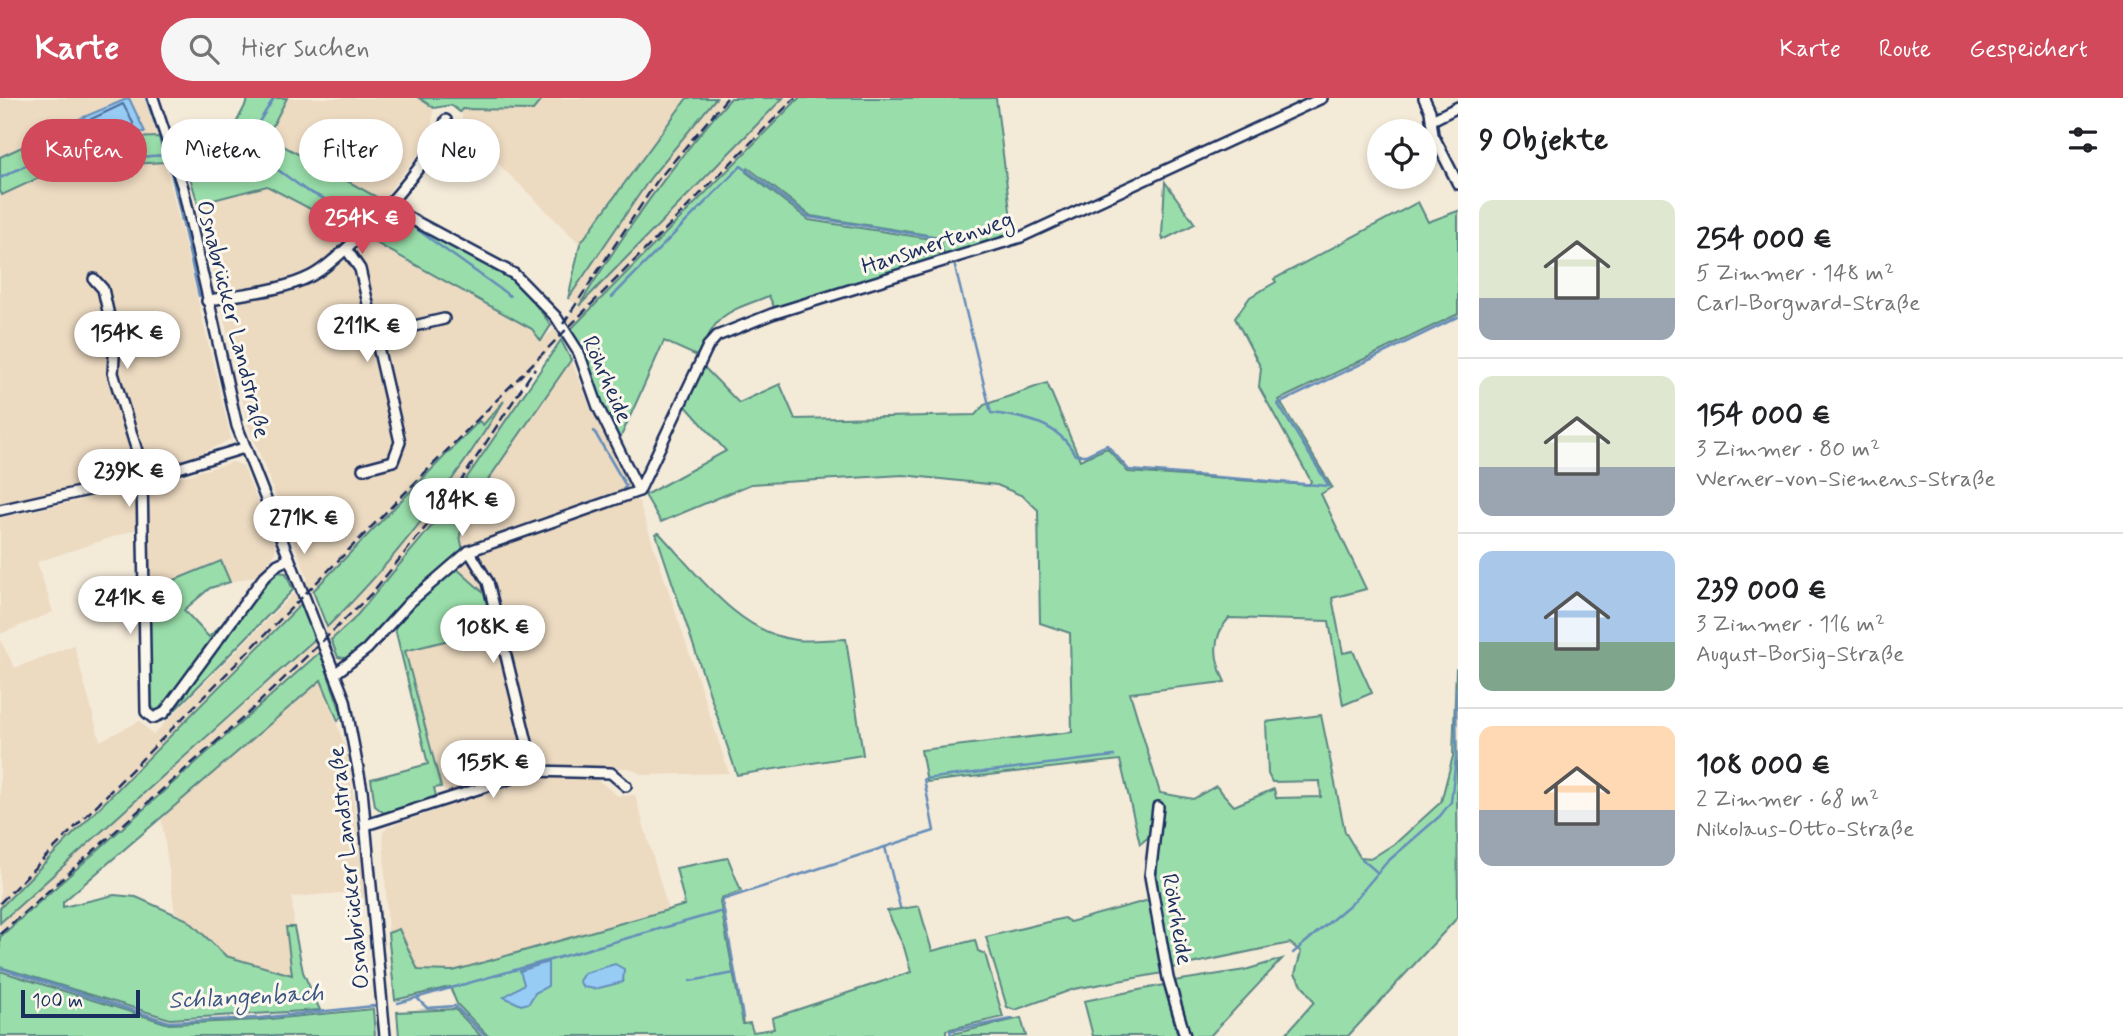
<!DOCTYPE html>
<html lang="de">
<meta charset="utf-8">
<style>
body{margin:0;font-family:Mynerve,sans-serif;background:#f6f6f6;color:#202124;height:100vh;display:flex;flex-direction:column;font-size:26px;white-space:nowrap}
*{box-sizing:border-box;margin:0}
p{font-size:23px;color:#757577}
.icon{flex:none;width:38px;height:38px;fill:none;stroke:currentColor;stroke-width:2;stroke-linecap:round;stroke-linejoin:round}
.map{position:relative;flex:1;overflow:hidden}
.details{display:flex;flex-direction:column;background:#fff;width:665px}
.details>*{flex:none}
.top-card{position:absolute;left:21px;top:21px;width:665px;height:63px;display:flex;gap:14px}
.fabs{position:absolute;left:1367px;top:21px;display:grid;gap:14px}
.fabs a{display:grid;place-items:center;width:70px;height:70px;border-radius:50%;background:#fff;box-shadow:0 4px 10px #0003;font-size:35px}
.scale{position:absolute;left:21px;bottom:18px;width:119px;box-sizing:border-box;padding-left:7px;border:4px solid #1b2f5e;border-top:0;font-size:19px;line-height:24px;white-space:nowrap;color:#1b2f5e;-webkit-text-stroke:5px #fbf7ec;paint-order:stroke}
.price{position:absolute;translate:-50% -60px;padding:0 16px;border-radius:24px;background:#fff;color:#222;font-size:23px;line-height:46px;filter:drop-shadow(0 2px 4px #0008)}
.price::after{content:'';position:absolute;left:50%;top:42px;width:21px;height:16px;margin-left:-10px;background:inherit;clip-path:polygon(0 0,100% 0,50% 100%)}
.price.selected{background:#d1495b;color:#fff}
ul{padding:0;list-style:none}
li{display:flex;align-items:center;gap:21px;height:175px;padding:0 21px}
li+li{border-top:2px solid #e0e0e0}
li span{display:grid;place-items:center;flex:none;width:196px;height:140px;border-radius:14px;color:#555}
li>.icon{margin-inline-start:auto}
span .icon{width:84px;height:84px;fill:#fffc;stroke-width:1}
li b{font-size:30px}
h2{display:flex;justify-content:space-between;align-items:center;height:84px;padding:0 21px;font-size:30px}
.chip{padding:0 24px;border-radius:32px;background:#fff;box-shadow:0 4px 10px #0003;font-size:24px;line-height:63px}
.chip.selected{background:#d1495b;color:#fff}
header{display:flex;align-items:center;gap:42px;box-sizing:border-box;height:98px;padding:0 35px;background:#d1495b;color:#fff}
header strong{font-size:33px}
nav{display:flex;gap:38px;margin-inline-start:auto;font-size:24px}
.search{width:490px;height:63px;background:#f6f6f6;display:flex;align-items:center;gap:18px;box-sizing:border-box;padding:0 24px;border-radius:38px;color:#757577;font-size:26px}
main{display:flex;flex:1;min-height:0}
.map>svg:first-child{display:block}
.built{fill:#ecdac1}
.green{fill:#99deaa;stroke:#5a8684;stroke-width:2}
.water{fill:#97ccf5;stroke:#658db9;stroke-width:2}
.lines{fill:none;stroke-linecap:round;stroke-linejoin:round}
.shore{stroke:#4d6e9a;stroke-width:2}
.stream{stroke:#658db9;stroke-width:2.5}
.minor-casing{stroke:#1b2f5e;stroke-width:14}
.minor{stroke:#fbf7ec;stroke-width:9}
.rail{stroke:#1b2f5e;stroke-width:2.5;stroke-dasharray:10 5;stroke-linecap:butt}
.labels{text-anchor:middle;stroke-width:6;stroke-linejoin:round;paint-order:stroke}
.street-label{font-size:23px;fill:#1b2f5e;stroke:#fbf7ec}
.water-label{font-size:24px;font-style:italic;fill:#3a5684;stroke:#fbf7ec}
</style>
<header>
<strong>Karte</strong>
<div class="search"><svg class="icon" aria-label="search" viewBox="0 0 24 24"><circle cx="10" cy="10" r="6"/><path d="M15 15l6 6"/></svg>Hier suchen</div>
<nav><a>Karte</a><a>Route</a><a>Gespeichert</a></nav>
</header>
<main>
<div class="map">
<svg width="1458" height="938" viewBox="0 0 1458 938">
<rect width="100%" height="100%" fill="#f4ead8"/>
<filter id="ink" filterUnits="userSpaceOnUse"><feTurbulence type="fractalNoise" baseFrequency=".0143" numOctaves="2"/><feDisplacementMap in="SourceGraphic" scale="14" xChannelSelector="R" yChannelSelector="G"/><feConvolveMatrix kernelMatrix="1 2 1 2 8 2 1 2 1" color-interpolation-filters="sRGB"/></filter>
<g filter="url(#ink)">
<g class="built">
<polygon points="0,0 144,0 159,39 35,43 0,59"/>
<polygon points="287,0 419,0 434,8 430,41 382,102 267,38"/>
<polygon points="543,0 687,0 580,146 462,30 462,11 533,12"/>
<polygon points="716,0 731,0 705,29 621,138 582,204 783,0 799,0 570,232 563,222 579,208 568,201 651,79"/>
<polygon points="165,64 231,341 192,360 164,368 0,406 0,97 60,70"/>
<polygon points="267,88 532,231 541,243 557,229 564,238 514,288 525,295 481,360 442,416 353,522 0,839 0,825 291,565 344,513 433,407 501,308 483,327 478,324 0,810 0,542 15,570 74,547 100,643 140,623 153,637 308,481 248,326 198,106"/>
<polygon points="571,262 591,311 629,387 629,391 471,447 463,453 460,438 463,418"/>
<polygon points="233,364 243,368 276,450 274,458 255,478 230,484 220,463 150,492 148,388"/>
<polygon points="122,393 130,394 138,404 140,430 37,464 53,514 0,536 0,420"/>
<polygon points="634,401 639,404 729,675 643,677 629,670 543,668 526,670 447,694 441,689 405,553 493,531 455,469 472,456"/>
<polygon points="321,582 348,657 366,802 352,794 292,799 294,829 286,830 293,878 226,858 188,822 175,814 161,717"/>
<polygon points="536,679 595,680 618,698 635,697 668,811 453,873 417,872 399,831 388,835 383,734 388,729"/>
</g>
<g class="green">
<polygon points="249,0 287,0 267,39 382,102 354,134 267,88 198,106 181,49 235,27"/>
<polygon points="419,0 543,0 533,12 462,11 460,14 451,7 434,10"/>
<polygon points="687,0 716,0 651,79 568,201 580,146"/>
<path d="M731,0h52l-204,208c45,-74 94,-144 152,-208z"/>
<path d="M799,0h197l17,137 -69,20 -4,-18 -129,-21 -63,-48 -2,4 63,48 129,20 2,18 -165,51 -6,-13c-42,16 -54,17 -70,61l-35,-16 -46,102 -48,-113z"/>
<polygon points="159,39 165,64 60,70 2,97 0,93 0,59 35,43"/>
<polygon points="1165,84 1195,126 1163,142 1162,137"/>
<path d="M1418,104l10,20 30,-11v103l-179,86 53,87 -11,7 45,95 -34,9 11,55 10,-2 19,42 -29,12 -14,-84 -100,-3c-18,20 -15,41 -4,64l-95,11 30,100 33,6 23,-13 18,20 40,-17 2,9 45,-1 -1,-16 -48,1 -4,-8 -2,-52 55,-7 24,117 15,25 12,1 25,-16 44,-40 12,-46 3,-88 2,249 -110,119h-64l30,-34 -19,-28 6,-22 -11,-9 -118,25c-9,-47 -22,-92 -12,-140l-20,16 -20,-84 -193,22 -6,-32 151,-18 -2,-99 -30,-10 -2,-113 -15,-14 -26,-11 -94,-10 -152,9 -90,38 -16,-27 81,-44 -42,-47 18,-39 37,38 41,-19 15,35 180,-4 9,-10 63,-22 33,77 27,-12 21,24 181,13 2,-4 -52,-94 2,-19 -26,-50 15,-21 26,-15 -2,-3z"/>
<polygon points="389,111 515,180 551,227 541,243 532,231 365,139"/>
<polygon points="561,242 571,262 463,418 460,438 463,453 449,463 350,561 338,559 331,542 353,522 442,416"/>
<path d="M504,303c-50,81 -108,159 -177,226l-14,-36 166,-170 4,4z"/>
<path d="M659,435c37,39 80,101 138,107 15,2 33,-1 49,-1l17,116 -126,20 -81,-241z"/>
<polygon points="221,463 230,484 210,490 184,512 209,539 225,523 234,529 265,484 277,474 286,475 293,492 165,622 149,606 150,492"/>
<polygon points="455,469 484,495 493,531 405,553 441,689 434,690 436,698 432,702 384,715 375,708 371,681 428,666 394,526"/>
<polygon points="301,506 315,541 0,825 0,810"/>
<polygon points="320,554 342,617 338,623 321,582 63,804 63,809 114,797 136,799 188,822 226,858 292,877 286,829 294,829 303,874 320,912 170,921 0,869 0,839"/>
<polygon points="728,760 741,793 721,800 720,804 743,926 750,925 753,934 774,931 772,920 911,874 904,849 887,813 919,808 932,853 975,842 978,853 985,856 1003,919 946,932 946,938 488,938 457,906 450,889 395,902 388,835 399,831 418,872 453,873 685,807 676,770"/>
<polygon points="1149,802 1163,875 1074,891 1015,912 1007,909 986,839 1064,820 1070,824"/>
<polygon points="1282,861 1210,938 1189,938 1174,883 1245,872"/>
<polygon points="0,873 169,926 260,922 373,911 375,938 0,938"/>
<polygon points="1164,887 1178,938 1093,938 1084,903"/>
<polygon points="455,911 481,938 399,938 397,914"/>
<polygon points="1021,920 1026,938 952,938 952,936"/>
</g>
<g class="water">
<polygon points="129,0 145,34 66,41 58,33 60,29"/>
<polygon points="548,864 548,888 535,895 529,905 521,907 504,899 524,886 520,873"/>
<polygon points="615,866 624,871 623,884 595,891 583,889 579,883 584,875"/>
</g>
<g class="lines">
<polygon class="shore" points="123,6 133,25 132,29 80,31 81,26"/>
<g class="stream">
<polyline points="146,0 169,65 199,198"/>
<polyline points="245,46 274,0"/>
<polyline points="191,53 241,45 307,93 358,116 366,116"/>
<polyline points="0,80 60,51 98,50 98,55 109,66 125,60 165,57"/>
<polyline points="389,121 408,125 510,198"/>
<path d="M954,165l37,150c34,4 68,10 84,42h11l21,-10 22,25 200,16"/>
<polyline points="612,199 741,68 809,119 940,140 941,151"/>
<polyline points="1329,388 1278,306 1458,219"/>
<polyline points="584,406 621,394 626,388 594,333"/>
<polyline points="548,419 566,413"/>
<polyline points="885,749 900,809"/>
<polyline points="1362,761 1378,775"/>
<polyline points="1293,855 1354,803 1387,764 1440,718 1451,704 1456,659 1456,590"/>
<polyline points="0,870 169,924 260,920 374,908"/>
<polyline points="690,883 735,875"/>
<polyline points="418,901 427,910 455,908 485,938"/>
<polyline points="398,905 723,813"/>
<polyline points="743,920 722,802 934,733 924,681 1114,658"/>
<polyline points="951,938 950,933 1012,921"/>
</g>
<defs>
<g id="minor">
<polyline points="153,0 183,90 237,328 345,602 362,692 385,938"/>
<polyline points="1424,0 1430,13 1433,37 1458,86"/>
<polyline points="1432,22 1458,9"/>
<polyline points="387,108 514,176 556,219 579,255 598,309 639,393"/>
<polyline points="347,152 360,171 400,344 393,363 363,371"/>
<polyline points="94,181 103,191 115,244 113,275 145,379"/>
<path d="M207,203c33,-8 73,-9 104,-25 35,-18 126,-119 135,-156"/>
<polyline points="376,237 444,221"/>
<polyline points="142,380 146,614 153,620 164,615 264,479 278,466 289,461"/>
<polyline points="0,412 159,376 244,350"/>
<polyline points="469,453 488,484 534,673"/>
<polyline points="336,575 367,551 410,504 469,453 639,393 708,248 717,238 772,216 1021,139 1322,0"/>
<polyline points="1158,709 1150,778 1168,880 1185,938"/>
<polyline points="366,727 534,673 611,675 626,688"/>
</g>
</defs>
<use href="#minor" class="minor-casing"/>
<use href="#minor" class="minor"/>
<g class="rail">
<polyline points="563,226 657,83 727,0"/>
<polyline points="0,805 795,0"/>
<polyline points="0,836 244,619 371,496 451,398 535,270"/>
</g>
</g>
</g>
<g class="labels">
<g class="street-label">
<text transform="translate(937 144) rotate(-18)" y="8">Hansmertenweg</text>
<text transform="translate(234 221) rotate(76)" y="8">Osnabrücker Landstraße</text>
<text transform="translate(608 281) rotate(66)" y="8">Röhrheide</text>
<text transform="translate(348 770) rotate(-96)" y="8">Osnabrücker Landstraße</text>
<text transform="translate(1178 821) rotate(80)" y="8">Röhrheide</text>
</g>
<g class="water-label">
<text transform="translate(246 898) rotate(-3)" y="8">Schlangenbach</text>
</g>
</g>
</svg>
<div class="fabs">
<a><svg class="icon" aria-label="locate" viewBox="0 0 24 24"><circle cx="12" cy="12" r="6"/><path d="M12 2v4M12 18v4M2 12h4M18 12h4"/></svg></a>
</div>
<div class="scale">100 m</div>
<b class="price selected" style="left:362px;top:158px">254K €</b>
<b class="price" style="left:367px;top:266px">211K €</b>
<b class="price" style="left:127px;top:273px">154K €</b>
<b class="price" style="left:129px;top:411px">239K €</b>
<b class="price" style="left:462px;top:440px">184K €</b>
<b class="price" style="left:304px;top:458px">271K €</b>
<b class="price" style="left:130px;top:538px">241K €</b>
<b class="price" style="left:493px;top:567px">108K €</b>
<b class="price" style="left:493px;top:702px">155K €</b>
<div class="top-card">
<a class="chip selected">Kaufen</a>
<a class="chip">Mieten</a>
<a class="chip">Filter</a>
<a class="chip">Neu</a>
</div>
</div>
<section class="details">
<h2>9 Objekte<svg class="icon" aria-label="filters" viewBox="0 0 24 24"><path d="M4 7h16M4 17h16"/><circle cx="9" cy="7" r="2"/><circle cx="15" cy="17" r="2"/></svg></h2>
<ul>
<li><span style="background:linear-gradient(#dfe7d0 70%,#9aa5b1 0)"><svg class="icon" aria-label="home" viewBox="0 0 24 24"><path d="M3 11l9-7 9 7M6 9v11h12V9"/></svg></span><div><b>254 000 €</b><p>5 Zimmer · 148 m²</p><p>Carl-Borgward-Straße</p></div></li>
<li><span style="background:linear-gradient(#dfe7d0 65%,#9aa5b1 0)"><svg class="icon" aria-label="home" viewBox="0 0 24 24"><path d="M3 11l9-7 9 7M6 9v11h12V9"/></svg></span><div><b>154 000 €</b><p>3 Zimmer · 80 m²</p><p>Werner-von-Siemens-Straße</p></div></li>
<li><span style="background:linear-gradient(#a9c7e8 65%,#7fa58c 0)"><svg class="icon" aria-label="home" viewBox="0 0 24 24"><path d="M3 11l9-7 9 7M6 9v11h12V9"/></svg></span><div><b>239 000 €</b><p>3 Zimmer · 116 m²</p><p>August-Borsig-Straße</p></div></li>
<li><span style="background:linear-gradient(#ffd9b3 60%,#9aa5b1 0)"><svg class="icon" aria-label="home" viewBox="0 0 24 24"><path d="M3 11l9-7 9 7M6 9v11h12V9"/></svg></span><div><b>108 000 €</b><p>2 Zimmer · 68 m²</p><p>Nikolaus-Otto-Straße</p></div></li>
</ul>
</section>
</main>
